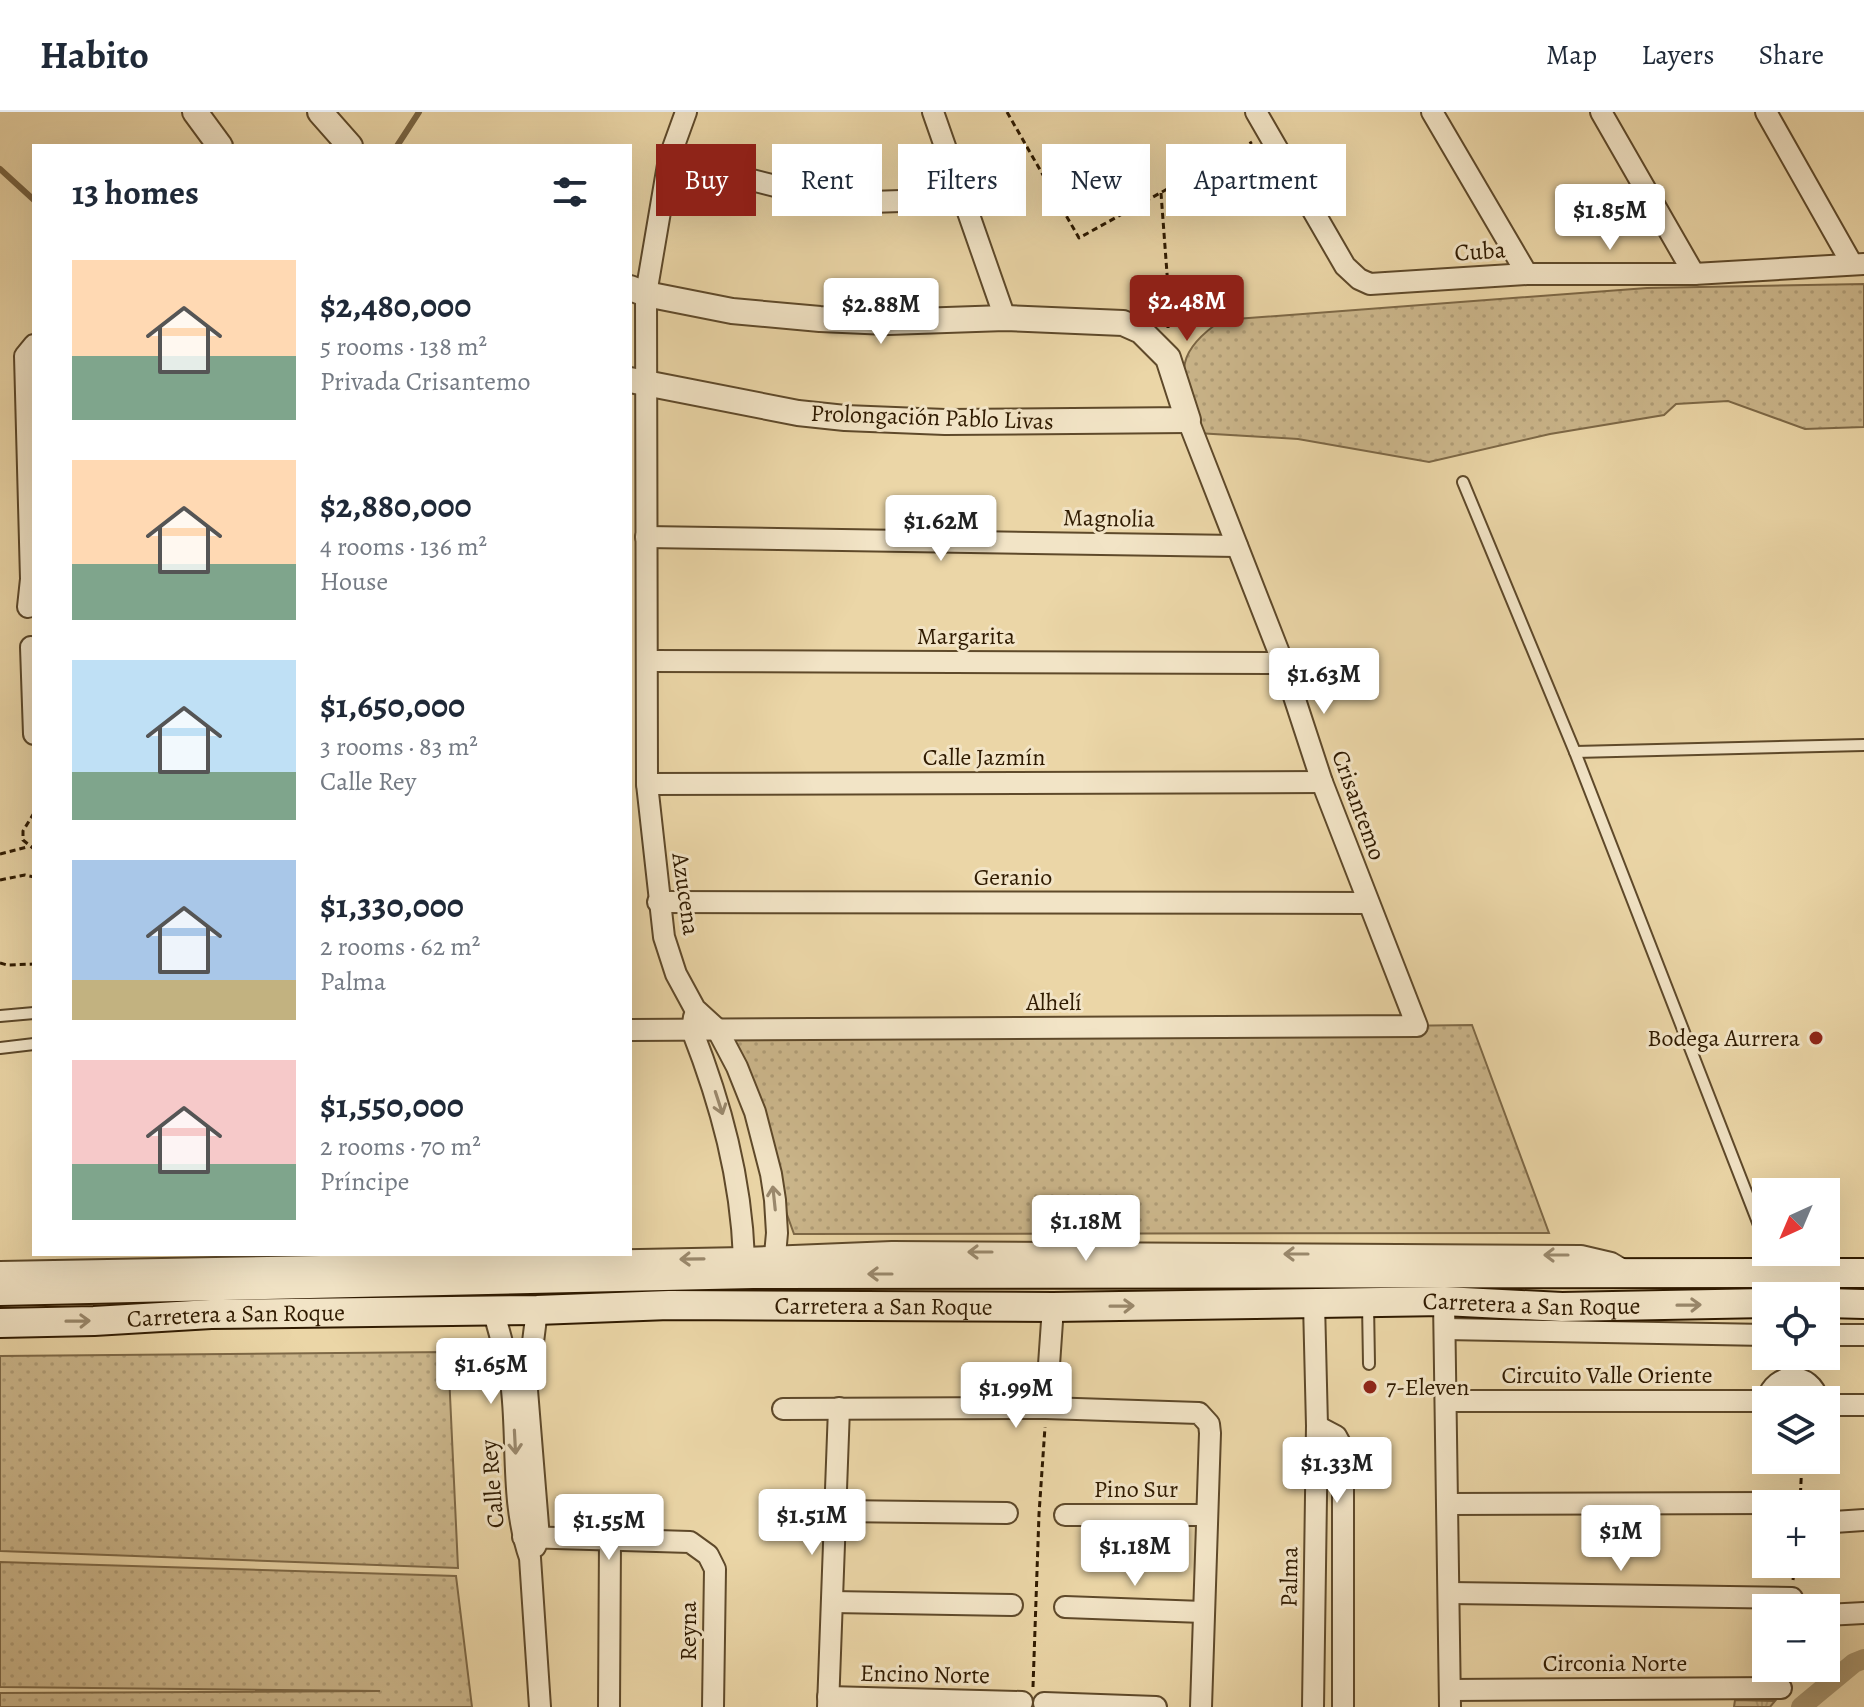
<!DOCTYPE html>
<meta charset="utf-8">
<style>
body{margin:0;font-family:Alegreya,serif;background:#f2f2f3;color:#1f2937;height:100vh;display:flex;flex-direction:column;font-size:30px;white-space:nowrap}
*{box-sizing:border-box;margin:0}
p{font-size:26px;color:#747a83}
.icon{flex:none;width:44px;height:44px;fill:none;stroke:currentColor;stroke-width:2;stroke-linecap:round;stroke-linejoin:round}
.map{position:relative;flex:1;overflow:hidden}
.side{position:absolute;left:32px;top:32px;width:600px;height:1112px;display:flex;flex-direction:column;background:#fff;border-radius:0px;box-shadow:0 8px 32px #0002}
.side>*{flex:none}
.hud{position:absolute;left:656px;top:32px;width:760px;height:72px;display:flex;gap:16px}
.needle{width:52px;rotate:224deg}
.buttons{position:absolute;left:1752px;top:1066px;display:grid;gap:16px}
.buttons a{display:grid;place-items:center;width:88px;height:88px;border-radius:0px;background:#fff;box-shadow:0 8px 32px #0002;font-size:40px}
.price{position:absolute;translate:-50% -68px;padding:0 18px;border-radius:8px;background:#fff;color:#222;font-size:26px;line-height:52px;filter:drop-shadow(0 2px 4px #0008)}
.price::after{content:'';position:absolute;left:50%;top:48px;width:24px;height:18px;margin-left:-12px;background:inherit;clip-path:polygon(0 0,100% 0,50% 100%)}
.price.active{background:#8f2418;color:#fff}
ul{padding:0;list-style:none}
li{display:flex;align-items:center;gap:24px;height:200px;padding:0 40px}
li span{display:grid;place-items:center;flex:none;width:224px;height:160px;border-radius:0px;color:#555}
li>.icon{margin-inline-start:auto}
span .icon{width:96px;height:96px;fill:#fffc;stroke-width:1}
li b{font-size:34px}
h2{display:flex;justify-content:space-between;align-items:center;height:96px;padding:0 40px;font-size:34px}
.chip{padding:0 28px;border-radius:0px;background:#fff;box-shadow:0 8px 32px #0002;font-size:28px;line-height:72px}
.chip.active{background:#8f2418;color:#fff}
header{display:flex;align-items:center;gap:48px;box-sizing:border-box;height:112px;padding:0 40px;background:#fff;border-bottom:2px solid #e0e1e3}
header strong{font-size:38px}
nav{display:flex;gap:44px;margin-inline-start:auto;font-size:28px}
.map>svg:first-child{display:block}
.grass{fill:url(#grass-dots);stroke:#7d6846;stroke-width:2}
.park{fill:url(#park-tufts);stroke:#7d6846;stroke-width:2}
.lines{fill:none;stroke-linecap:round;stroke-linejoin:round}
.stream{stroke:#796442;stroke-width:6}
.canal{stroke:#ab966e;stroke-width:20}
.service-casing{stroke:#5e492a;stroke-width:14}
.minor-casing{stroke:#5e492a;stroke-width:24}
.tertiary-casing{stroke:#5e492a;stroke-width:28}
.secondary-casing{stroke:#2f1a00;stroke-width:32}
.path{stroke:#2f1a00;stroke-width:3;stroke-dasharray:6 4;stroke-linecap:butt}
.service{stroke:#f2e4c6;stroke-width:10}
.minor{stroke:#f2e4c6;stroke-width:20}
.tertiary{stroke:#f2e4c6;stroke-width:24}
.secondary{stroke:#f2e4c6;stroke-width:28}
.oneway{stroke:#9a896d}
.poi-dot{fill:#8f2418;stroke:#f2e4c6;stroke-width:3}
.labels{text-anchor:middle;stroke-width:6;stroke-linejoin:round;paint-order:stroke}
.street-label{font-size:24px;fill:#2f1a00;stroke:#f2e4c6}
.poi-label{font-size:24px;fill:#2f1a00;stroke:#f2e4c6;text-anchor:end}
</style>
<header>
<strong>Habito</strong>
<nav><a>Map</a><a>Layers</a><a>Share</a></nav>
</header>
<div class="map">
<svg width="1864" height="1595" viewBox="0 0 1864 1595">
<defs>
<pattern id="grass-dots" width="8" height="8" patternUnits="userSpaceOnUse" patternTransform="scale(2)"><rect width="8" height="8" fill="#cbb68b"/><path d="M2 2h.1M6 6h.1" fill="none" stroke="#af9c76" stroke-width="1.8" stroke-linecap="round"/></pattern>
<pattern id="park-tufts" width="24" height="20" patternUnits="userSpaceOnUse" patternTransform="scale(2)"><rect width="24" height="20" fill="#cbb68b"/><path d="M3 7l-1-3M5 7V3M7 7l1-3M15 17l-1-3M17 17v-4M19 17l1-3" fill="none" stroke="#af9c76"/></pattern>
</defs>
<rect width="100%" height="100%" fill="#ebd6a7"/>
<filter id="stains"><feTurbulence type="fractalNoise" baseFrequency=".0025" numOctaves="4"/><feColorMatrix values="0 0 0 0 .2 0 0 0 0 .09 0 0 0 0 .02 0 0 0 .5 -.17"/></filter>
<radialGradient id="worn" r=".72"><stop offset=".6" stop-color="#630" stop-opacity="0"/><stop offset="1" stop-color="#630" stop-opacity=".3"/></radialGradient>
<g class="grass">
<path d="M1864,172v143l-59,2 -77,-28 -52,3 -12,11 -114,19 -121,28 -131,-23 -101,-6c-13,-55 -30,-76 25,-113l425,-32z"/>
<polygon points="1472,913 1549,1121 794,1122 722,922"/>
<polygon points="448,1240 458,1456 0,1439 0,1244"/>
<polygon points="0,1450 456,1464 472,1595 0,1595 0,1581 380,1579 0,1575"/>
</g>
<polygon class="park" points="1735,1588 1775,1589 1770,1595 1734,1595"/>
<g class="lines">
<g class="stream">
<polyline points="397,34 419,0"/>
<polyline points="0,57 34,88"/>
</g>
<polyline class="canal" points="1801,1595 1854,1551 1864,1547"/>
<defs>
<g id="service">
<polyline points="1463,370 1575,640 1766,1131"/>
<polyline points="1575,640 1864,633"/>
<polyline points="0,904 34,901"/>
<polyline points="0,936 34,932"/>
<polyline points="1770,1140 1778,1159"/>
<polyline points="1368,1192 1369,1252"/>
</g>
<g id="minor">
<polyline points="686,0 669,47 646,182 647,672 664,825 676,862 695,897 717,917 737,955 755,1000 771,1062 775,1088 777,1121 774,1154"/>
<polyline points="933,0 1005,206"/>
<polyline points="1256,0 1345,154 1359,167 1370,172 1527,162 1694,162 1864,152"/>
<polyline points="1432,0 1527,162"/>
<polyline points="1601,0 1694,162"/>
<polyline points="1766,0 1852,152"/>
<polyline points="669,47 803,81 870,90 964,87"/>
<polyline points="646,425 1237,434"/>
<polyline points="28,495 31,467 25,244 34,233"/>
<polyline points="31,535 34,622"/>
<polyline points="648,549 1283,551"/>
<polyline points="647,672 1322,670"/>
<polyline points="658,790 1367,791"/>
<path d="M694,905l-2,13c29,74 49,148 52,228l5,11"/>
<polyline points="630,918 1417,914 1322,670 1283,551 1188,308"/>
<polyline points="0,1160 744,1146 892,1140 1581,1144 1611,1151 1623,1158"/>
<polyline points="1444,1189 1450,1595"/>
<path d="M493,1198c8,27 15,52 19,80 6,56 -1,114 18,168l10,149"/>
<polyline points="1445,1217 1766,1223"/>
<polyline points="1826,1223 1864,1223"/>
<polyline points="1791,1265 1792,1244"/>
<path d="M1767,1288c8,-29 44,-29 51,0"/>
<polyline points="1447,1289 1766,1289"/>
<polyline points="1826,1293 1864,1293"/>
<polyline points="1046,1296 1053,1195"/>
<polyline points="783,1297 1046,1296 1199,1301 1209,1312 1210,1321 1201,1595"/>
<polyline points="1317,1314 1336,1324 1343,1337 1343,1595"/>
<polyline points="1448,1392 1773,1391"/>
<polyline points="836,1399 1007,1401"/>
<polyline points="1065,1403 1207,1403"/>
<polyline points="1834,1410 1864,1408"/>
<polyline points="523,1425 690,1430 708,1443 715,1457 713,1595"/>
<polyline points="535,1435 539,1426 527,1278 537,1198"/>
<polyline points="1449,1481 1792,1486"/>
<polyline points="832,1490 1012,1493"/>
<polyline points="1065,1495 1203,1500"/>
<polyline points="1826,1503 1864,1501"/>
<polyline points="1450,1578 1781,1576"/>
<polyline points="828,1585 1022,1590"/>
<polyline points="1044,1591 1156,1595"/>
<polyline points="609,1595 610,1428"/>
<polyline points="828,1595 839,1296"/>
<polyline points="1313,1595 1317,1314 1314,1191"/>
</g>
<g id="tertiary">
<polyline points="195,0 220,34"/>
<polyline points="320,0 350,34"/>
<polyline points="630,176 646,182 732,199 820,207 888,210 1005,206 1123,211 1141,219 1168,246 1188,308 945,310 845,306 798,301 630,268"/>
</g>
<g id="secondary">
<polyline points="0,1179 753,1162 1864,1161"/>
<polyline points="1826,1191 1864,1192"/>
<path id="s1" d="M0,1211l94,-2 117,-7 326,-4 132,-5 384,2 391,-6 118,6 204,-4"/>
</g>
</defs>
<use href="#service" class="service-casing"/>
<use href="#minor" class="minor-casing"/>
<use href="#tertiary" class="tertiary-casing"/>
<use href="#secondary" class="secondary-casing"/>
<g class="path">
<polyline points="1007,0 1079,126 1252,30"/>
<polyline points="1161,81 1169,188 1168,216"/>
<polyline points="34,701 23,719 23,728 34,737"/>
<polyline points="0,742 27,735"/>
<polyline points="0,768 25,763 34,765"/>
<polyline points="0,851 7,853 34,852"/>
<polyline points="1800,1392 1802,1348"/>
<polyline points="1793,1468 1795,1452"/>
<polyline points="1033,1575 1039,1402 1045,1315"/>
</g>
<use href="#service" class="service"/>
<use href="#minor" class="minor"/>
<use href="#tertiary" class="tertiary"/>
<use href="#secondary" class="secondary"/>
</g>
<defs><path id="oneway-shaft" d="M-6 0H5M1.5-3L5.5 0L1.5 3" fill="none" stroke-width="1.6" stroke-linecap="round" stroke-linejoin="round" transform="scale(2)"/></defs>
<g class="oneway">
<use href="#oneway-shaft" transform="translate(719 991) rotate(72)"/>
<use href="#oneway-shaft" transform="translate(774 1086) rotate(-96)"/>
<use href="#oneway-shaft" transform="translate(980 1140) rotate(-180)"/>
<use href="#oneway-shaft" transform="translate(1296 1142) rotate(-180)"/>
<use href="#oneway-shaft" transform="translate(1556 1143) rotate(-180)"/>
<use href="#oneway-shaft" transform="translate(692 1147) rotate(179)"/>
<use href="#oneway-shaft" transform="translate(880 1162) rotate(-180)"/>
<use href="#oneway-shaft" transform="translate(1689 1193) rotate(-1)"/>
<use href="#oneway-shaft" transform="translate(1122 1194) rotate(-1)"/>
<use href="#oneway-shaft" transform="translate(78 1209) rotate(-1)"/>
<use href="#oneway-shaft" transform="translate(515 1330) rotate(87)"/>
</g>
<g class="poi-dot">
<circle cx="1816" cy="926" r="8"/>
<circle cx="1370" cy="1275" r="8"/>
</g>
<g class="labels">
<g class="street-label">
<text transform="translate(1480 139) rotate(-4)" y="8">Cuba</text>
<text transform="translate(932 305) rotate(2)" y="8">Prolongación Pablo Livas</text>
<text transform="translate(1109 406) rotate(1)" y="8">Magnolia</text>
<text x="966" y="532">Margarita</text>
<text x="984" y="653">Calle Jazmín</text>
<text transform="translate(1359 693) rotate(70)" y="8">Crisantemo</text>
<text x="1013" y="773">Geranio</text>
<text transform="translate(686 782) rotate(82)" y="8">Azucena</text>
<text x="1054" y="898">Alhelí</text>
<text dy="8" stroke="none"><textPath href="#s1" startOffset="1532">Carretera a San Roque</textPath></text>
<text dy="8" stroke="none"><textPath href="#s1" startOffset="884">Carretera a San Roque</textPath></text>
<text dy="8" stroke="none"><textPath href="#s1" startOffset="236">Carretera a San Roque</textPath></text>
<text x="1607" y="1271">Circuito Valle Oriente</text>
<text transform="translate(492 1372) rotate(-95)" y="8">Calle Rey</text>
<text x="1136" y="1385">Pino Sur</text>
<text transform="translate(1289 1465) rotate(-89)" y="8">Palma</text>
<text transform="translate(688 1519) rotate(-90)" y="8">Reyna</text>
<text x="1615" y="1559">Circonia Norte</text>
<text transform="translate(925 1562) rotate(1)" y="8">Encino Norte</text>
</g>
<g class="poi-label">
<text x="1800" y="934">Bodega Aurrera</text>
<text x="1386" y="1283" text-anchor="start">7-Eleven</text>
</g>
</g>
<rect width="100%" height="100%" filter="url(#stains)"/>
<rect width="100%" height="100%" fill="url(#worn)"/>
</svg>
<div class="buttons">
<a><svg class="needle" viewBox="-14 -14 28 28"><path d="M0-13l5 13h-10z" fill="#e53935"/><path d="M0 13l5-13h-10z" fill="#747a83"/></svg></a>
<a><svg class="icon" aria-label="locate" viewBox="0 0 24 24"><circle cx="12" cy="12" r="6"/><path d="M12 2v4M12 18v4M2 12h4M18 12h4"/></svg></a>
<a><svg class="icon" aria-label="layers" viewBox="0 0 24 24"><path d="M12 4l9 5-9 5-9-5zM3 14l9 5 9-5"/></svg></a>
<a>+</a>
<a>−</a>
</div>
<b class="price" style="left:1610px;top:140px">$1.85M</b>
<b class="price active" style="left:1187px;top:231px">$2.48M</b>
<b class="price" style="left:881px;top:234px">$2.88M</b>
<b class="price" style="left:941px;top:451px">$1.62M</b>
<b class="price" style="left:1324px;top:604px">$1.63M</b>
<b class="price" style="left:1086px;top:1151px">$1.18M</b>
<b class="price" style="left:491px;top:1294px">$1.65M</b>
<b class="price" style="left:1016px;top:1318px">$1.99M</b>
<b class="price" style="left:1337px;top:1393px">$1.33M</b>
<b class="price" style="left:812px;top:1445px">$1.51M</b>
<b class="price" style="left:609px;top:1450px">$1.55M</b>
<b class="price" style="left:1621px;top:1461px">$1M</b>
<b class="price" style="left:1135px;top:1476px">$1.18M</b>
<div class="hud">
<a class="chip active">Buy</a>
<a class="chip">Rent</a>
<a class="chip">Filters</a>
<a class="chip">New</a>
<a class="chip">Apartment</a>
</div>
<section class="side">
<h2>13 homes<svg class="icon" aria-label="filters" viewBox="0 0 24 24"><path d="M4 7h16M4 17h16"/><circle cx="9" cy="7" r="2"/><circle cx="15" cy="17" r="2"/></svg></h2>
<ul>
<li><span style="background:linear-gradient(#ffd9b3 60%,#7fa58c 0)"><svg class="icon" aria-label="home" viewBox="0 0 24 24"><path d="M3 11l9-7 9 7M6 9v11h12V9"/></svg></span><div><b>$2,480,000</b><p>5 rooms · 138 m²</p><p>Privada Crisantemo</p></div></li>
<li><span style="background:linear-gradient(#ffd9b3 65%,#7fa58c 0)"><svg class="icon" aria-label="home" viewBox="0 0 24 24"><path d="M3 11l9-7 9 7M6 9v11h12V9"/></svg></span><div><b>$2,880,000</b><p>4 rooms · 136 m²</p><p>House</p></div></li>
<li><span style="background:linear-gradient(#bfe0f5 70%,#7fa58c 0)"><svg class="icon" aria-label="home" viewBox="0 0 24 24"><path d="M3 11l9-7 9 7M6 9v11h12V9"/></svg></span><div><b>$1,650,000</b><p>3 rooms · 83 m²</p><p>Calle Rey</p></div></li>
<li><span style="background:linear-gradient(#a9c7e8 75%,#c2b280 0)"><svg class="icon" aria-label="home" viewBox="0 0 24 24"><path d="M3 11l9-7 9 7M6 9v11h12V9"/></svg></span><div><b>$1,330,000</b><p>2 rooms · 62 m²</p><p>Palma</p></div></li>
<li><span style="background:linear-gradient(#f6c9c9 65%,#7fa58c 0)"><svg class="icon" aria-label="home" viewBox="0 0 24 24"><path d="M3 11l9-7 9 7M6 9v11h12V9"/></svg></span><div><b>$1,550,000</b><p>2 rooms · 70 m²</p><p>Príncipe</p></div></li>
</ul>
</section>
</div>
